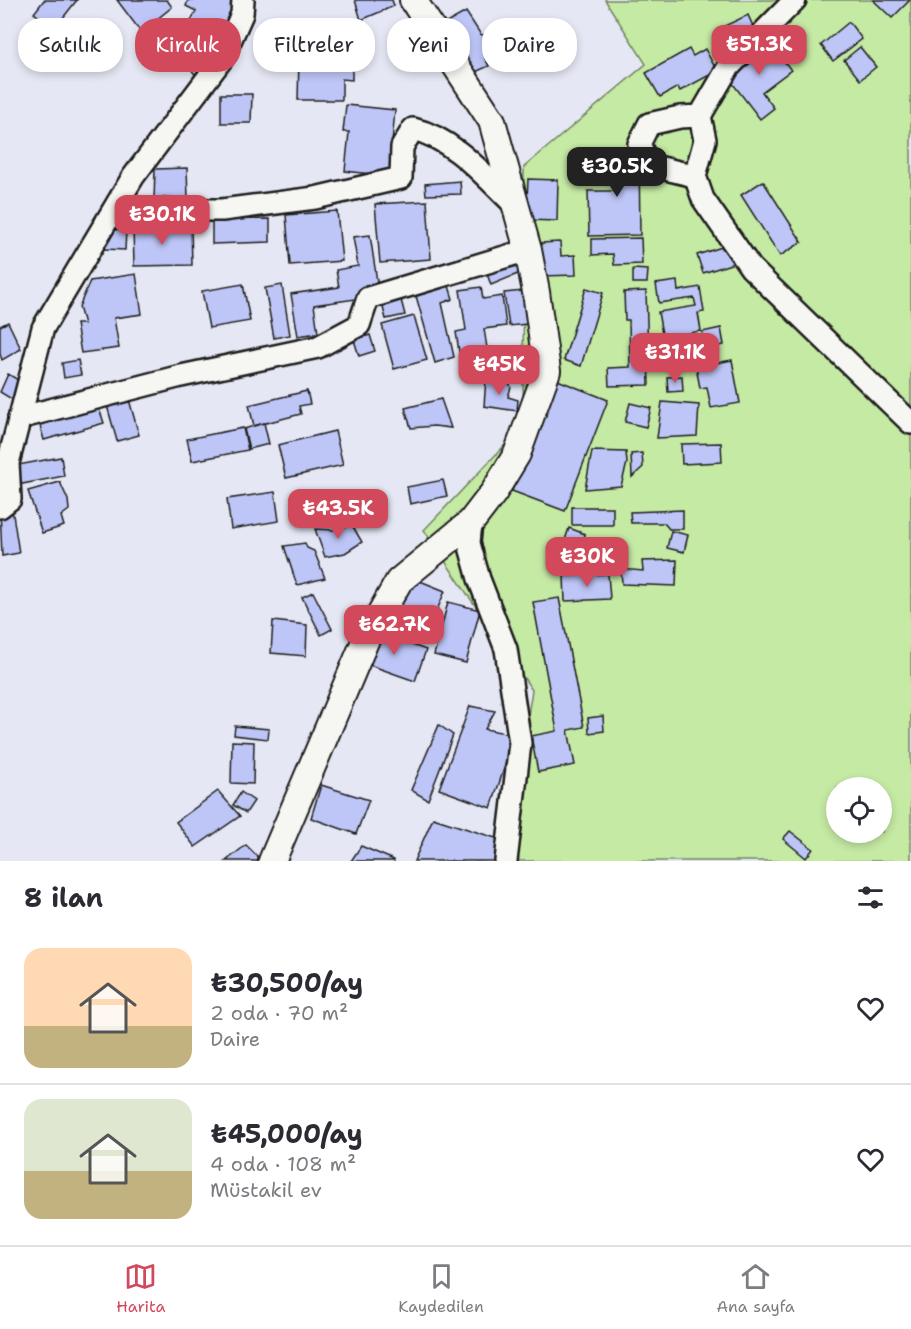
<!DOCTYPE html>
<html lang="tr">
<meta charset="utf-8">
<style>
body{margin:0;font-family:"Shantell Sans",sans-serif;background:#f2f2f3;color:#2b2b33;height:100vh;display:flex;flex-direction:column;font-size:22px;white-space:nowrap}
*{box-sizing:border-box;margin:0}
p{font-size:20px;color:#7c7c81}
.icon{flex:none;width:33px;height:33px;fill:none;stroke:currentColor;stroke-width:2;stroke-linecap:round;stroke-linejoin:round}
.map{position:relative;height:861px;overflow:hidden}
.sheet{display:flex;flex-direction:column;background:#fff;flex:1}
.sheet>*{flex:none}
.hud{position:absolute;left:18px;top:18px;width:600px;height:54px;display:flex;gap:12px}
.controls{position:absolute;left:826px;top:777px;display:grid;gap:12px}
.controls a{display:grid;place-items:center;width:66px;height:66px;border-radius:50%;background:#fff;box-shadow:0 3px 9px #0003;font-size:30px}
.price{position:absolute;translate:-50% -51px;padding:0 14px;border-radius:12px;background:#d1495b;color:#fff;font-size:20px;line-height:39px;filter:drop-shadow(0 2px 3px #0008)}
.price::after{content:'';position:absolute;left:50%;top:36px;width:18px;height:14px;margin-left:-9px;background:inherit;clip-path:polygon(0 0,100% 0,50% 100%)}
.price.active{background:#222;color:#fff}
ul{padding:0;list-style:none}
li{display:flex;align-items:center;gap:18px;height:150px;padding:0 24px}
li+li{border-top:2px solid #e1e1e2}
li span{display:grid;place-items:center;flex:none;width:168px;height:120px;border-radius:18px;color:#555}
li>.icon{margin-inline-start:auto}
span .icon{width:72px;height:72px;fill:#fffc;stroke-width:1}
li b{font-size:26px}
h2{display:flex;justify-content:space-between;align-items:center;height:72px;padding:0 24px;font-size:26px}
.chip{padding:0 21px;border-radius:24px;background:#fff;box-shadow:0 3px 9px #0003;font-size:21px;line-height:54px}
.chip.active{background:#d1495b;color:#fff}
.menu{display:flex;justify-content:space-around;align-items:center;height:84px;border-top:2px solid #e1e1e2;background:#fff;font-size:16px;color:#7c7c81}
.menu a{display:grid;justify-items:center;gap:3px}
.menu .active{color:#d1495b}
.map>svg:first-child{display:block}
.green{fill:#c5eaa4;stroke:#708360;stroke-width:1.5;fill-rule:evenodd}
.building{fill:#bdc6f7;stroke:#1c1c1c;stroke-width:1.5}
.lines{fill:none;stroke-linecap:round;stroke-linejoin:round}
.minor-casing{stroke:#1c1c1c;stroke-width:26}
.tertiary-casing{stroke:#1c1c1c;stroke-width:30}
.minor{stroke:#f6f6f2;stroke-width:21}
.tertiary{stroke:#f6f6f2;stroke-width:26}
</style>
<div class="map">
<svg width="911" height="861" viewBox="0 0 911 861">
<rect width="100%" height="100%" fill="#e5e8f4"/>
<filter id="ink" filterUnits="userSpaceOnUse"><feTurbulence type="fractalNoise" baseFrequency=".0167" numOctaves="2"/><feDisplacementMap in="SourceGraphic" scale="12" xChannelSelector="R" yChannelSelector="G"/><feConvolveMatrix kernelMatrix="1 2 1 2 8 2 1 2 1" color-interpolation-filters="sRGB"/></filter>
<g filter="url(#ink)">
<path class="green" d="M605,0h306v861h-406l27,-171 -108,-160 99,-104 1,-259 122,-103zM837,788h45v44h-45z"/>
<g class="building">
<polygon points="44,0 77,0 55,28 34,13"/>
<polygon points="117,0 167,0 172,7 141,32"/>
<polygon points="188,0 239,0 224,39 190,23 196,11 186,6"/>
<polygon points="355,0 392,0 394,6 361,20"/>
<polygon points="873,0 910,0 892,18"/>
<polygon points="466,12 481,35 490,33 499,55 485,58 489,66 473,73 441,26"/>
<polygon points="748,15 756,33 726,47 718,29"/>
<polygon points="849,22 862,39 833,61 821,45"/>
<polygon points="190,33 215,64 197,77 173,46"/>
<polygon points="767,39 791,70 762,92 774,108 760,119 730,80 739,74 733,65"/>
<polygon points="860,47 876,67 860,80 844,60"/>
<polygon points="689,49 693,56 705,49 717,71 680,91 678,87 660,97 646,73"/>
<polygon points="299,59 352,61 352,80 342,79 342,100 298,100"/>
<polygon points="221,94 252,94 251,123 221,123"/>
<polygon points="346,105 395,110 389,176 345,171 349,132 343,132"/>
<polygon points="639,152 640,235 589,236 588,191 617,191 617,175 601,175 601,153"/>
<polygon points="187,168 188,199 154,201 155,169"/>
<polygon points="528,179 558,180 557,221 526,220"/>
<polygon points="460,181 461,194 426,195 425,184"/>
<polygon points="763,181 802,242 780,256 741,195"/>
<polygon points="427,201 431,259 380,263 375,204"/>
<polygon points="337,211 342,261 290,265 286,215"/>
<polygon points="270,219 270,242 212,244 212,220"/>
<polygon points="191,225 192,265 134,266 133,226"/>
<polygon points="105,229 126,230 125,250 105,249"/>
<polygon points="370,235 378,288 361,290 363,298 314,305 318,333 298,336 291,294 339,287 336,270 358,266 353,237"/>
<polygon points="641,238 642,264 614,265 613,254 592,255 592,239"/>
<polygon points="560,242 561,256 575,255 576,275 541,276 540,243"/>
<polygon points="728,245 734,263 703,273 697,255"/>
<polygon points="516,261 520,273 491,285 486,271"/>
<polygon points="633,269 648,270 647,283 633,283"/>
<polygon points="136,274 142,314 114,318 119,348 81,353 76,324 84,324 79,307 90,281"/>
<polygon points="677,281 678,291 700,287 704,312 698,313 701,331 689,333 691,343 703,340 702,332 721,328 724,345 666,356 658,312 696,306 694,298 659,303 656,284"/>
<polygon points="243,284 250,321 209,328 202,291"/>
<polygon points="282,285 290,335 274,338 265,288"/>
<polygon points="449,286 453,299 442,303 454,357 435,363 416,296"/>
<polygon points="481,287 483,299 502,296 506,326 484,329 488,354 460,358 456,332 466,330 460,290"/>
<polygon points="586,288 603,293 581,366 564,360"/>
<polygon points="523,291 527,324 509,326 504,293"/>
<polygon points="646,291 649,385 609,386 608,368 630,367 629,320 625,320 624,292"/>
<polygon points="400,296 405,315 386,319 381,300"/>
<polygon points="414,316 427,360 394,369 382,325"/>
<polygon points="8,322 21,349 2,360 0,354 0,326"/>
<polygon points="370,335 375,351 359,356 354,340"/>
<polygon points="78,360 81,375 64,378 62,363"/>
<polygon points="732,360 740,403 711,408 707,387 700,388 696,367"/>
<polygon points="8,374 20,381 13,400 0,392"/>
<polygon points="682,376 683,391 668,392 667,377"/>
<polygon points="486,378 509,383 511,387 508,397 518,400 517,411 484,406"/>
<polygon points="555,379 608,400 565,511 512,491"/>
<polygon points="307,391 310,404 299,406 301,414 254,426 249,405"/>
<polygon points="128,396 139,435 117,441 106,402"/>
<polygon points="441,399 451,428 434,426 411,428 405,408"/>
<polygon points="662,402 699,405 697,436 657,438"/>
<polygon points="630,403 651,408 646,427 625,422"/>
<polygon points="98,405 104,423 44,440 39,422"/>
<polygon points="264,423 269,444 249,449 244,429"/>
<polygon points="243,428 248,450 192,461 187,439"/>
<polygon points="335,431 343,465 286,478 278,445"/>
<polygon points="721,443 722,462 682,464 681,444"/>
<polygon points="592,451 626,452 627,463 621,486 585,489"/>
<polygon points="642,453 643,467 632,477 631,454"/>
<polygon points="61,457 64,476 17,485 13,466"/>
<polygon points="443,480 447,496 410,504 407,487"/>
<polygon points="60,482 68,500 69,510 61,516 64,526 42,533 28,491"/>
<polygon points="275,492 279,521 231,529 227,499"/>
<rect x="572" y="507" width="41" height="18"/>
<polygon points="12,508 19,553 2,556 0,510"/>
<polygon points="683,510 683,529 669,529 664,523 631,523 630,512"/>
<polygon points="352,525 362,542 345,553 325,557 315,529 335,530"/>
<polygon points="569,528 585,534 583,548 610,560 608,568 561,552"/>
<polygon points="671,531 688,535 684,552 667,548"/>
<polygon points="305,543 307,548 314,551 325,578 297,585 284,546"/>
<polygon points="677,560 676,586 622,584 621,569 643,571 642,561"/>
<polygon points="608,574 610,599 565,601 564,576"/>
<polygon points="410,577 445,591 430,627 395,613"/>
<polygon points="313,592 332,629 321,635 302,597"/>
<polygon points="559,598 584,727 568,730 575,765 538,772 531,736 557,731 533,602"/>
<polygon points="448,602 480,610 466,663 434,655"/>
<polygon points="273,621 307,625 306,656 271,653"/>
<polygon points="423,626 436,631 431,645 417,641"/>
<polygon points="373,631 426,650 415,681 361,662"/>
<polygon points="470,706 495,711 485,729 515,735 491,808 439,789"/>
<polygon points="603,716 604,731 589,733 588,718"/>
<polygon points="439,725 453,735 428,800 411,790"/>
<polygon points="235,726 269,729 268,739 234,735"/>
<polygon points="232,741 254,742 253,784 231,783"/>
<polygon points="321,785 369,800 356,834 311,818"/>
<polygon points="218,791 240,816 195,847 176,822"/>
<polygon points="241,792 254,801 246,813 233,805"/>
<polygon points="433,818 502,840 497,861 414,861"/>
<polygon points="790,831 813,849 806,858 783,839"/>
<polygon points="246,845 262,861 226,861"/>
<polygon points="361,846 394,860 394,861 351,861"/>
</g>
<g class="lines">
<defs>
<g id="minor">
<polyline points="700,116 705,140 695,176 703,199 751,268 911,423"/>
<polyline points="695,176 649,165 639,144 649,124 680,117 700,116 728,68 795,0"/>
<path d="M114,210h108l93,-12 86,-20 1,-31 11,-18c42,10 73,49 103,77"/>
<polyline points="19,418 181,376 318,347 359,325 368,298 528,250"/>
<polyline points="0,507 10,499 8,463 43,328 133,177 222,59 242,14 243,0"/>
<polyline points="471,522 469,543 479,579 506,649 520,743 506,861"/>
</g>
<polyline id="tertiary" points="272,861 366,639 399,581 471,522 494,492 517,454 547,371 536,292 528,250 492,121 413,0"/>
</defs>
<use href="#minor" class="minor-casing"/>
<use href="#tertiary" class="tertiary-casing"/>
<use href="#minor" class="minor"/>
<use href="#tertiary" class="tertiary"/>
</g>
</g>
</svg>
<div class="controls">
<a><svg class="icon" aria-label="locate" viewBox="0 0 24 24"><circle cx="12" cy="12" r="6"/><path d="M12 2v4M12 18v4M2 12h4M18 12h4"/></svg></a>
</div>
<b class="price" style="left:759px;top:76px">₺51.3K</b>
<b class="price active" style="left:617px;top:198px">₺30.5K</b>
<b class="price" style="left:162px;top:246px">₺30.1K</b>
<b class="price" style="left:675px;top:384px">₺31.1K</b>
<b class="price" style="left:499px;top:396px">₺45K</b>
<b class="price" style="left:338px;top:540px">₺43.5K</b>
<b class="price" style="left:587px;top:588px">₺30K</b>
<b class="price" style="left:394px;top:656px">₺62.7K</b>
<div class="hud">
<a class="chip">Satılık</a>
<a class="chip active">Kiralık</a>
<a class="chip">Filtreler</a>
<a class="chip">Yeni</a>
<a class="chip">Daire</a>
</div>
</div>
<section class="sheet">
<h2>8 ilan<svg class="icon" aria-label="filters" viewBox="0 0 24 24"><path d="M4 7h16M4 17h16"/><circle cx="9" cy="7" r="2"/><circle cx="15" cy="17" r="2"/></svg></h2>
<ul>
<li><span style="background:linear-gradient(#ffd9b3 65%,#c2b280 0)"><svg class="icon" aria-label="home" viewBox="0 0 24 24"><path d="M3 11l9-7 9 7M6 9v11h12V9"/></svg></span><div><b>₺30,500/ay</b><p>2 oda · 70 m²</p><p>Daire</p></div><svg class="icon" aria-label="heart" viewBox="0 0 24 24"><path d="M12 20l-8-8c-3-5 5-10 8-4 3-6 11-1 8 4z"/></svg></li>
<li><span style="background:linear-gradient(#dfe7d0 60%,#c2b280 0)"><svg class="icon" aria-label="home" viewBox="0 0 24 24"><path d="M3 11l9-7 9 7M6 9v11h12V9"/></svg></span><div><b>₺45,000/ay</b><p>4 oda · 108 m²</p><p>Müstakil ev</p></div><svg class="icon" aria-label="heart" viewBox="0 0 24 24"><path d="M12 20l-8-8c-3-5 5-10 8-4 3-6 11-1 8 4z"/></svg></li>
</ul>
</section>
<nav class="menu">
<a class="active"><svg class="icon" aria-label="map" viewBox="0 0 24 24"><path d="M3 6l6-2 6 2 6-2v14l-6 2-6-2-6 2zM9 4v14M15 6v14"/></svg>Harita</a>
<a><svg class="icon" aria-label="saved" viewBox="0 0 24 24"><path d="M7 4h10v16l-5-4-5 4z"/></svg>Kaydedilen</a>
<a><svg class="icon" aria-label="home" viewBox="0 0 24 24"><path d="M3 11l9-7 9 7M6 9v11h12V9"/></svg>Ana sayfa</a>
</nav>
